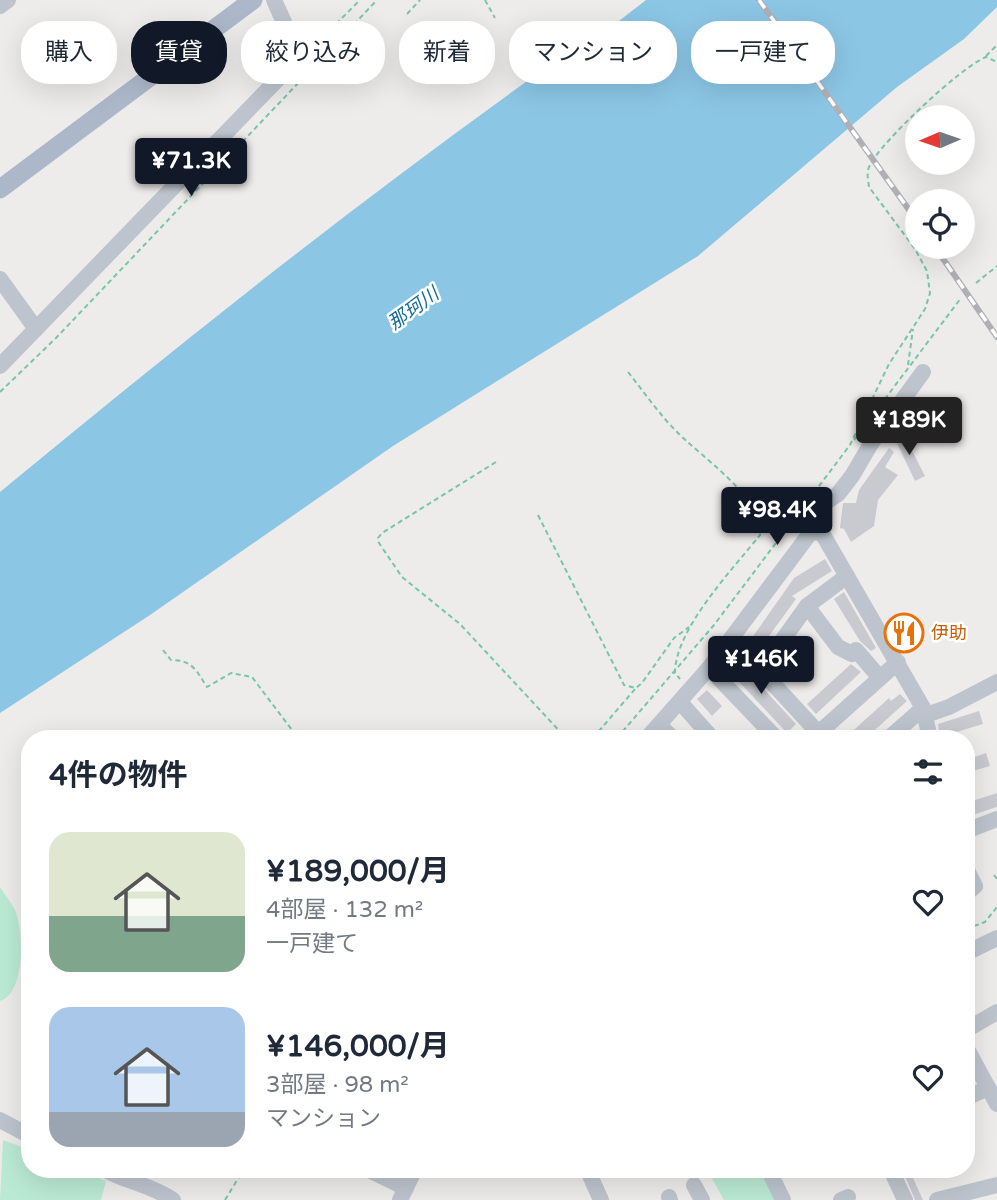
<!DOCTYPE html>
<html lang="ja">
<meta charset="utf-8">
<style>
body{margin:0;font-family:"Varela Round","Noto Sans JP",sans-serif;background:#f2f2f3;color:#1f2937;height:100vh;display:flex;flex-direction:column;font-size:26px;white-space:nowrap}
*{box-sizing:border-box;margin:0}
p{font-size:23px;color:#747a83}
.icon{flex:none;width:38px;height:38px;fill:none;stroke:currentColor;stroke-width:2;stroke-linecap:round;stroke-linejoin:round}
.map{position:relative;flex:1;overflow:hidden}
.sheet{position:absolute;left:21px;top:730px;width:954px;height:448px;display:flex;flex-direction:column;background:#fff;border-radius:28px;box-shadow:0 7px 28px #0002}
.sheet>*{flex:none}
.top-card{position:absolute;left:21px;top:21px;width:956px;height:63px;display:flex;gap:14px}
.needle{width:46px;rotate:268deg}
.tools{position:absolute;left:905px;top:105px;display:grid;gap:14px}
.tools a{display:grid;place-items:center;width:70px;height:70px;border-radius:50%;background:#fff;box-shadow:0 7px 28px #0002;font-size:35px}
.price{position:absolute;translate:-50% -60px;padding:0 16px;border-radius:7px;background:#111827;color:#fff;font-size:23px;line-height:46px;filter:drop-shadow(0 2px 4px #0008)}
.price::after{content:'';position:absolute;left:50%;top:42px;width:21px;height:16px;margin-left:-10px;background:inherit;clip-path:polygon(0 0,100% 0,50% 100%)}
.price.active{background:#222;color:#fff}
ul{padding:0;list-style:none}
li{display:flex;align-items:center;gap:21px;height:175px;padding:0 28px}
li span{display:grid;place-items:center;flex:none;width:196px;height:140px;border-radius:21px;color:#555}
li>.icon{margin-inline-start:auto}
span .icon{width:84px;height:84px;fill:#fffc;stroke-width:1}
li b{font-size:30px}
h2{display:flex;justify-content:space-between;align-items:center;height:84px;padding:0 28px;font-size:30px}
.chip{padding:0 24px;border-radius:28px;background:#fff;box-shadow:0 7px 28px #0002;font-size:24px;line-height:63px}
.chip.active{background:#111827;color:#fff}
.map>svg:first-child{display:block}
.green{fill:#bbead4}
.water{fill:#8bc6e5}
.building{fill:#c9cad0}
.lines{fill:none;stroke-linecap:round;stroke-linejoin:round}
.path{stroke:#76c6a9;stroke-width:2;stroke-dasharray:5 3.5;stroke-linecap:butt}
.minor{stroke:#bdc4cd;stroke-width:16}
.major{stroke:#acb7c9;stroke-width:19}
.rail-casing{stroke:#aeb0b6;stroke-width:6}
.rail{stroke:#fff;stroke-width:3.5;stroke-dasharray:10;stroke-linecap:butt}
.labels{text-anchor:middle;stroke-width:5;stroke-linejoin:round;paint-order:stroke}
.food-label{font-size:18px;fill:#c56008;stroke:#fff;text-anchor:start}
.water-label{font-size:19px;font-style:italic;fill:#156d9b;stroke:#fff}
</style>
<div class="map">
<svg width="997" height="1200" viewBox="0 0 997 1200">
<rect width="100%" height="100%" fill="#eeeceb"/>
<g class="green">
<path d="M0,887c5,8 11,15 15,23 9,21 11,83 -15,91z"/>
<polygon points="3,1140 30,1150 30,1169 77,1169 106,1181 101,1200 0,1200"/>
<polygon points="718,1169 760,1169 775,1200 724,1200 709,1173"/>
</g>
<path class="water" d="M646,0h351v7l-33,32 -67,48 -199,169 -305,190 -243,169 -150,98v-221c185,-153 371,-301 568,-440l14,2 6,-9z"/>
<g class="building">
<polygon points="903,433 925,476 915,481 894,437"/>
<polygon points="889,448 894,452 885,467 898,475 878,500 874,526 851,542 844,529 840,528 843,503 856,503 859,490"/>
<polygon points="825,559 832,571 792,596 796,599 758,651 749,642 794,578"/>
<polygon points="844,592 876,648 871,651 860,641 834,599"/>
<polygon points="907,626 911,635 901,640 897,632"/>
<polygon points="737,660 796,724 787,733 727,669"/>
<polygon points="851,664 861,672 816,714 807,704"/>
<polygon points="707,690 722,706 712,716 697,699"/>
<polygon points="900,694 907,701 866,738 845,738 889,698 891,701"/>
<polygon points="979,711 983,724 940,737 938,724"/>
<polygon points="986,753 990,766 966,773 966,760"/>
<polygon points="997,793 997,807 966,817 966,803"/>
<polygon points="902,1169 909,1169 923,1200 915,1200"/>
</g>
<g class="lines">
<g class="path">
<polyline points="485,0 495,18"/>
<polyline points="407,14 420,0"/>
<polyline points="303,50 320,40 360,0"/>
<polyline points="986,56 997,45"/>
<polyline points="976,283 997,266"/>
<polyline points="908,365 913,329"/>
<path d="M628,372c16,20 31,42 49,60 21,22 91,70 83,103 -27,34 -85,94 -85,138l5,6"/>
<polyline points="0,392 56,338 377,0"/>
<polyline points="854,440 961,298"/>
<polyline points="496,462 382,533 378,538 379,543 402,577 460,624 566,738"/>
<polyline points="538,515 624,685 636,688 642,683 674,638 689,627"/>
<path d="M163,650l8,10c21,0 25,10 36,27l24,-14 21,4 46,61"/>
<polyline points="593,738 635,689"/>
<path d="M617,738l97,-113 136,-180 39,-81 36,-55 5,-16 -3,-22 -12,-22 -46,-62c-1,-8 -3,-15 1,-22 11,-23 92,-99 116,-108l11,5"/>
<polyline points="994,875 997,879"/>
<polyline points="966,929 985,922 997,907"/>
<polyline points="156,1177 159,1169"/>
<polyline points="225,1200 244,1169"/>
</g>
<g class="minor">
<polyline points="0,6 8,0"/>
<polyline points="0,279 36,329"/>
<path d="M0,366l281,-290c16,-34 7,-44 -7,-76"/>
<polyline points="811,532 825,503 838,494 852,476 872,442 923,372"/>
<polyline points="807,606 838,647 852,654 856,650 880,678"/>
<polyline points="732,639 823,738"/>
<polyline points="709,668 776,738"/>
<polyline points="761,670 807,606 847,576"/>
<polyline points="680,702 712,738"/>
<polyline points="926,715 949,707 997,682"/>
<polyline points="659,725 673,738"/>
<polyline points="647,738 709,668 811,532 822,533 923,708 930,738"/>
<polyline points="813,738 898,662"/>
<polyline points="889,738 923,708"/>
<polyline points="966,831 997,819"/>
<polyline points="966,868 975,886 966,894"/>
<polyline points="966,953 997,938"/>
<polyline points="966,1030 997,1012"/>
<polyline points="966,1047 997,1104"/>
<polyline points="966,1098 988,1088"/>
<polyline points="0,1120 30,1136"/>
<path d="M104,1169c22,13 48,16 69,31"/>
<polyline points="367,1169 406,1188"/>
<polyline points="587,1169 601,1200"/>
<polyline points="768,1169 783,1200"/>
<polyline points="892,1172 905,1200"/>
<polyline points="694,1185 702,1200"/>
<polyline points="669,1197 670,1200"/>
<polyline points="400,1200 415,1169"/>
<polyline points="841,1200 848,1197"/>
<polyline points="937,1200 997,1185"/>
</g>
<polyline class="major" points="0,189 253,0"/>
<defs>
<g id="rail">
<polyline points="759,0 917,221"/>
<polyline points="935,247 997,337"/>
</g>
</defs>
<use href="#rail" class="rail-casing"/>
<use href="#rail" class="rail"/>
</g>
<defs>
<symbol id="restaurant-ring" viewBox="-11 -11 22 22"><circle r="9.5" fill="#fff" stroke="#e8710a" stroke-width="1.5"/><path d="M-5-6h1v4h1v-4h1v4h1v-4h1v5L-1.5 .5V6h-2V.5L-5-1ZM5-6V6H3V1.5H1.5Q1.5-4 5-6Z" fill="#e8710a"/></symbol>
</defs>
<g fill-rule="evenodd">
<use href="#restaurant-ring" x="882" y="611" width="44" height="44"/>
</g>
<g class="labels">
<g class="food-label">
<text x="931" y="639">伊助</text>
</g>
<g class="water-label">
<text transform="translate(413 308) rotate(-36)" y="7">那珂川</text>
</g>
</g>
</svg>
<div class="tools">
<a><svg class="needle" viewBox="-14 -14 28 28"><path d="M0-13l5 13h-10z" fill="#e53935"/><path d="M0 13l5-13h-10z" fill="#747a83"/></svg></a>
<a><svg class="icon" aria-label="locate" viewBox="0 0 24 24"><circle cx="12" cy="12" r="6"/><path d="M12 2v4M12 18v4M2 12h4M18 12h4"/></svg></a>
</div>
<b class="price" style="left:191px;top:198px">¥71.3K</b>
<b class="price active" style="left:909px;top:457px">¥189K</b>
<b class="price" style="left:777px;top:547px">¥98.4K</b>
<b class="price" style="left:761px;top:696px">¥146K</b>
<div class="top-card">
<a class="chip">購入</a>
<a class="chip active">賃貸</a>
<a class="chip">絞り込み</a>
<a class="chip">新着</a>
<a class="chip">マンション</a>
<a class="chip">一戸建て</a>
</div>
<section class="sheet">
<h2>4件の物件<svg class="icon" aria-label="filters" viewBox="0 0 24 24"><path d="M4 7h16M4 17h16"/><circle cx="9" cy="7" r="2"/><circle cx="15" cy="17" r="2"/></svg></h2>
<ul>
<li><span style="background:linear-gradient(#dfe7d0 60%,#7fa58c 0)"><svg class="icon" aria-label="home" viewBox="0 0 24 24"><path d="M3 11l9-7 9 7M6 9v11h12V9"/></svg></span><div><b>¥189,000/月</b><p>4部屋 · 132 m²</p><p>一戸建て</p></div><svg class="icon" aria-label="heart" viewBox="0 0 24 24"><path d="M12 20l-8-8c-3-5 5-10 8-4 3-6 11-1 8 4z"/></svg></li>
<li><span style="background:linear-gradient(#a9c7e8 75%,#9aa5b1 0)"><svg class="icon" aria-label="home" viewBox="0 0 24 24"><path d="M3 11l9-7 9 7M6 9v11h12V9"/></svg></span><div><b>¥146,000/月</b><p>3部屋 · 98 m²</p><p>マンション</p></div><svg class="icon" aria-label="heart" viewBox="0 0 24 24"><path d="M12 20l-8-8c-3-5 5-10 8-4 3-6 11-1 8 4z"/></svg></li>
</ul>
</section>
</div>
